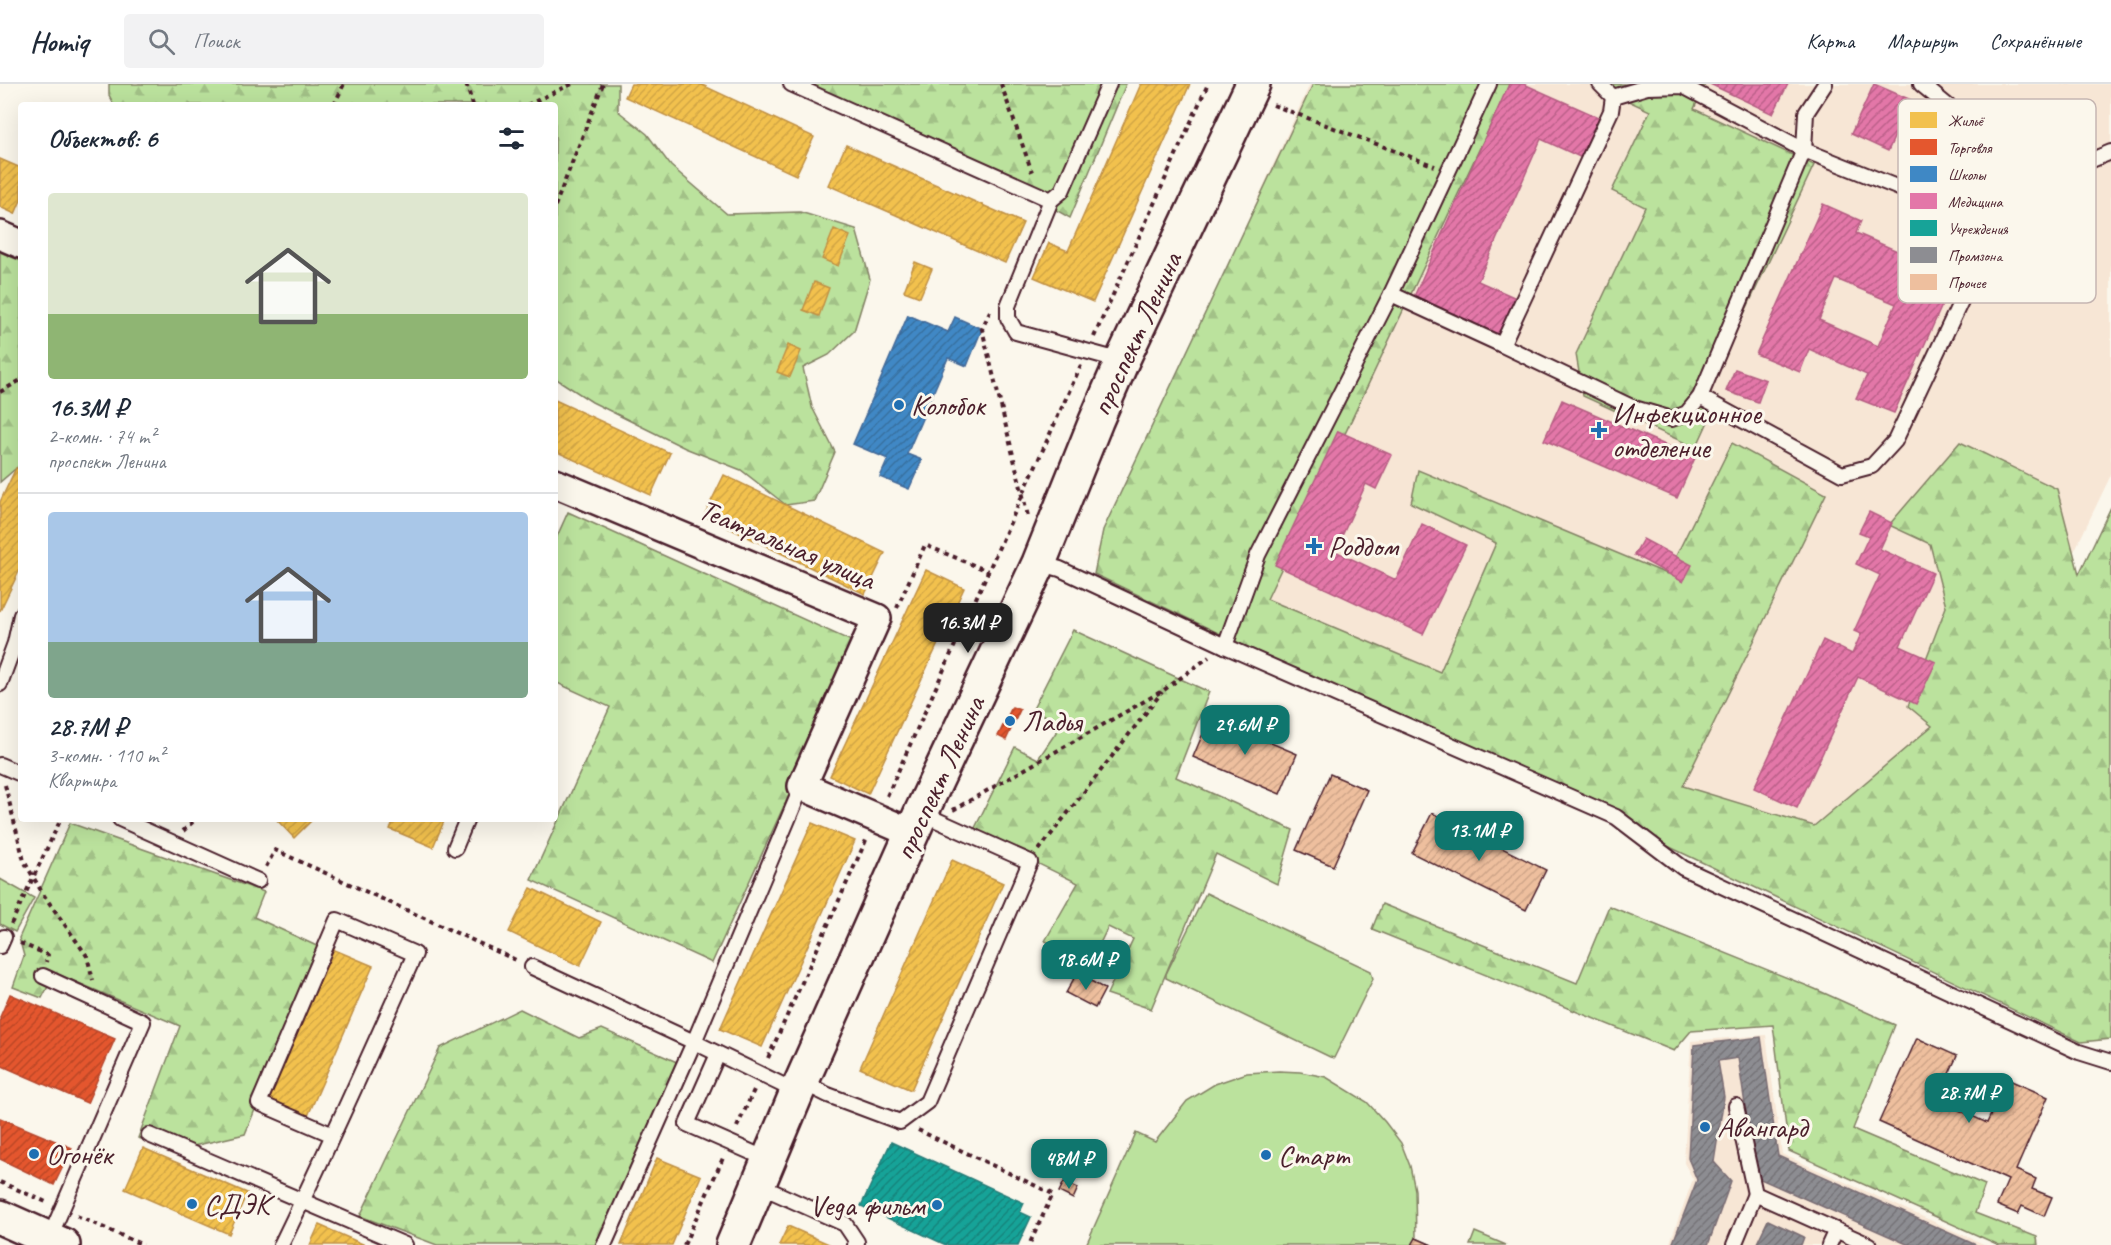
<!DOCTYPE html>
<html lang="ru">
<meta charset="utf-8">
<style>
body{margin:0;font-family:Caveat,sans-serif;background:#f2f2f3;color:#1f2937;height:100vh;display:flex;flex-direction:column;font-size:22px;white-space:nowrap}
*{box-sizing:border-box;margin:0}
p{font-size:20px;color:#747a83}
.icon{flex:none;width:33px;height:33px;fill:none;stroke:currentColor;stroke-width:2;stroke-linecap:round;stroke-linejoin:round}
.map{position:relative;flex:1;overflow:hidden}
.sheet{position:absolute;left:18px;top:18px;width:540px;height:720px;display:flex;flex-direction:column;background:#fff;border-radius:6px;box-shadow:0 6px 24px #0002}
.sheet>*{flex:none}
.price{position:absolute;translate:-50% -51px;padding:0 14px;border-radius:12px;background:#0f766e;color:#fff;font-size:20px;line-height:39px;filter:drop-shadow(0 2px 3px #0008)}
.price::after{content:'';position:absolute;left:50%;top:36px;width:18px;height:14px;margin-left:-9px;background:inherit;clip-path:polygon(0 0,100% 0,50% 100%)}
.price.current{background:#222;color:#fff}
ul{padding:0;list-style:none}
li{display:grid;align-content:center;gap:12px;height:318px;padding:0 30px}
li+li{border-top:2px solid #e0e1e3}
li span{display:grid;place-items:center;height:186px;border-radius:6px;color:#555}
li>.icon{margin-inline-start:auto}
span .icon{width:108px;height:108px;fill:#fffc;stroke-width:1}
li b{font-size:26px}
h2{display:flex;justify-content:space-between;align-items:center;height:72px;padding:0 30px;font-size:26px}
header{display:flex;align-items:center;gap:36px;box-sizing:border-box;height:84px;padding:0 30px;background:#fff;border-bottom:2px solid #e0e1e3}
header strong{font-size:28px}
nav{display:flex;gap:33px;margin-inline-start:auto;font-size:21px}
.search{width:420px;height:54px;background:#f2f2f3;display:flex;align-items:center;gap:15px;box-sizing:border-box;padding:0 21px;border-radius:6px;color:#747a83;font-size:22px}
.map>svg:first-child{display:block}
.built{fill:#f7e6d5}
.green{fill:#bbe29d;stroke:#828064;stroke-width:1.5}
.forest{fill:url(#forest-firs);stroke:#828064;stroke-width:1.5}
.homes{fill:url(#homes-hatch);stroke:#c09044;stroke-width:1.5}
.shops{fill:url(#shops-hatch);stroke:#b6462d;stroke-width:1.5}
.schools{fill:url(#schools-hatch);stroke:#426897;stroke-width:1.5}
.health{fill:url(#health-hatch);stroke:#b55d82;stroke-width:1.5;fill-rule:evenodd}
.public{fill:url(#public-hatch);stroke:#267b77;stroke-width:1.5}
.industry{fill:url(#industry-hatch);stroke:#796c73;stroke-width:1.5}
.building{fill:url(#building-hatch);stroke:#4a1f2b;stroke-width:1.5}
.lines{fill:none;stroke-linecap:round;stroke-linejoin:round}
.service-casing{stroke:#4a1f2b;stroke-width:18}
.minor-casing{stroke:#4a1f2b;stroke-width:32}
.tertiary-casing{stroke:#4a1f2b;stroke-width:38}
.secondary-casing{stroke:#4a1f2b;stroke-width:38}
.path{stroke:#4a1f2b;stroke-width:4;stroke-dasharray:4.5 4.5;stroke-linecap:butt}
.service{stroke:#fbf7ec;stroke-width:14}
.minor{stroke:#fbf7ec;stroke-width:27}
.tertiary{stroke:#fbf7ec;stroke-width:33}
.secondary{stroke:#fbf7ec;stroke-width:33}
.poi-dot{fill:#1f6fb2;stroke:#fbf7ec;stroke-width:2}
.labels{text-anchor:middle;stroke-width:6;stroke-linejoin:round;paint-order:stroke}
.street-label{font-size:30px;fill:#4a1f2b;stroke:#fbf7ec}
.poi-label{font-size:30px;fill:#4a1f2b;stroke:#fbf7ec;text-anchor:start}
.key{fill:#fbf7ec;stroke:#c6b6b2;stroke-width:1.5}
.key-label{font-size:16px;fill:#4a1f2b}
</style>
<header>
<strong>Homiq</strong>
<div class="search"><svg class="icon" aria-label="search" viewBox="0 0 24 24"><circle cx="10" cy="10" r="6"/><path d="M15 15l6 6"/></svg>Поиск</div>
<nav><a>Карта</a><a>Маршрут</a><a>Сохранённые</a></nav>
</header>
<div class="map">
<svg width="2111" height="1161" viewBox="0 0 2111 1161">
<defs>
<pattern id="forest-firs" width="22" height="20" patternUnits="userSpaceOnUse" patternTransform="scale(1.5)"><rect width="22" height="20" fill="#bbe29d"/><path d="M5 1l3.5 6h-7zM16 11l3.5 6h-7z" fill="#a2c187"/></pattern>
<pattern id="homes-hatch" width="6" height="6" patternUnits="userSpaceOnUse" patternTransform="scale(1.5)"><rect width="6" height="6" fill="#f2c14e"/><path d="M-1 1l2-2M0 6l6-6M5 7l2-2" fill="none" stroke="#d1a544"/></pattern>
<pattern id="shops-hatch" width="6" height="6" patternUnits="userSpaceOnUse" patternTransform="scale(1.5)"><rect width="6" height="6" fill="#e4572e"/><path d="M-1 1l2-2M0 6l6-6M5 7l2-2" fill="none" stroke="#bb4727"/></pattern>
<pattern id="schools-hatch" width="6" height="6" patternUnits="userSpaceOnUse" patternTransform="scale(1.5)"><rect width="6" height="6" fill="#3f88c5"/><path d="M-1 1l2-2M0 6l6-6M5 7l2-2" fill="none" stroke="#376fa0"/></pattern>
<pattern id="health-hatch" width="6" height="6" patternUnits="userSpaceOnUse" patternTransform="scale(1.5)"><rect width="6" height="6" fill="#e377a8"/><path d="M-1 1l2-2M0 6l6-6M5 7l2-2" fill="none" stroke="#ba6189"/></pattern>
<pattern id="public-hatch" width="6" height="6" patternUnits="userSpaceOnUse" patternTransform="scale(1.5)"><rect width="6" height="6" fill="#17a398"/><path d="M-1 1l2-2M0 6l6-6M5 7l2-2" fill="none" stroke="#17847c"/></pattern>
<pattern id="industry-hatch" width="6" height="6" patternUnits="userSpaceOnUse" patternTransform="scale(1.5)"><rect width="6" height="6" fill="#8d8d92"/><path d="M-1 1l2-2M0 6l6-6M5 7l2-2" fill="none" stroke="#757377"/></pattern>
<pattern id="building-hatch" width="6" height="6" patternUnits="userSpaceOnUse" patternTransform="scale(1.5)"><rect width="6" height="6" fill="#eebf9e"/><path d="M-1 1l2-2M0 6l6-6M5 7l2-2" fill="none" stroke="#cea488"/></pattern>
</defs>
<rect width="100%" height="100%" fill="#fbf7ec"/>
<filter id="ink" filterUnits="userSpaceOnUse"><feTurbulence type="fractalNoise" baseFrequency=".0167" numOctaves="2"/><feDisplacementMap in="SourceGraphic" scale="12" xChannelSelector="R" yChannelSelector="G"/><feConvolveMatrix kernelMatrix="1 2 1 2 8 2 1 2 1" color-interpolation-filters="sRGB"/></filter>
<g filter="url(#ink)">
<g class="built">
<polygon points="1310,0 2111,0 2111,391 1899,831 1094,473"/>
<polygon points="1766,951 1782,1070 1986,1161 1669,1161 1693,1095 1684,1079 1691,957"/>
</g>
<g class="green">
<polygon points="0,795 34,814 15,848 0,840"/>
<polygon points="1206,809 1371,887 1373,895 1334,974 1330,973 1166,894 1166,890"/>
<polygon points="1279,987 1300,988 1326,993 1367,1018 1385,1038 1401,1059 1410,1082 1415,1106 1416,1154 1432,1161 1086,1161 1136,1049 1155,1058 1187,1017 1215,1000 1247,989"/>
<polygon points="1475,1148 1506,1161 1470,1161"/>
</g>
<g class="forest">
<polygon points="109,0 618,0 618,27 647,50 671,82 727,130 800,128 856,145 870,195 854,247 829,271 803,284 812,323 835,368 814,417 786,421 741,386 685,364 592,318 555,294 555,21 114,21 109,11"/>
<polygon points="796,0 1126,0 1070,134 936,58"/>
<polygon points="1313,0 1510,0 1267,515 1440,588 1496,459 1411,419 1418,386 1667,490 1732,359 1826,410 1683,702 1814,742 1932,642 1908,622 1946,523 1930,460 1889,441 1960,358 2057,405 2079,490 2111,423 2111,955 2081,958 1094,490 1103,446"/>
<polygon points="1592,0 1705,0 1694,25 1814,81 1706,311 1718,316 1696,364 1583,312 1576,270 1645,123 1612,107 1650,27"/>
<polygon points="0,168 21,177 21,380 0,398"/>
<polygon points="568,428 858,560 712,879 531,796 610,623 555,598 555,457"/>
<polygon points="1073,546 1209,608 1176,693 1293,746 1277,800 1216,770 1151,925 1107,910 1133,855 1108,843 1086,888 1047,884 1060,862 1045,857 1078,799 973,748 1015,663 1038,675 1061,641 1033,625"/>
<polygon points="70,739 264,808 254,833 321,864 245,1050 176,1066 138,1054 180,942 55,889 42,914 13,903 24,872 19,854"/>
<polygon points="1382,820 1577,899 1609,822 1815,905 1895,941 1853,1045 1985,1101 1975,1129 2037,1153 2038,1161 1999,1161 1789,1067 1773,941 1691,947 1674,967 1372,845"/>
<polygon points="520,925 579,954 602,945 679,979 598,1161 437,1161 360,1132 440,964"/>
</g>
<g class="homes">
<polygon points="631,0 700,0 814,53 796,91 625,13"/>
<polygon points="1141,0 1190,0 1093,218 1034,193 1049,159 1068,167"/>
<polygon points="846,61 1023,139 1005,179 828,101"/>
<polygon points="0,75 21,84 21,116 15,130 0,123"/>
<polygon points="834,145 850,152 838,182 822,175"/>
<polygon points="915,178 932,185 920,213 904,207"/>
<polygon points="814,198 829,204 819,232 803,226"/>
<polygon points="788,261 801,267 790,293 777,288"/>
<polygon points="555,316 670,369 651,411 555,367"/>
<polygon points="16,384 21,386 21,483 0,527 0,418"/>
<polygon points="724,391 885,469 865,510 704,432"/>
<polygon points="926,486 964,504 868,710 830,692"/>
<polygon points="276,735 313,735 294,754"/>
<polygon points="394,735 445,735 433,763 390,745"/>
<polygon points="812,739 855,757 762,963 720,945"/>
<polygon points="952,776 1003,799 911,1006 860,984"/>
<polygon points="531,804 601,838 580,882 509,848"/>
<polygon points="330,864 373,882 307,1034 265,1016"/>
<polygon points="143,1064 247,1109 229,1150 125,1105"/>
<polygon points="657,1074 701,1092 672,1161 621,1161"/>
<polygon points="319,1141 365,1161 310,1161"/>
<polygon points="788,1142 831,1161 779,1161"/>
</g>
<g class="shops">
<polygon points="1012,623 1020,626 1006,656 998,652"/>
<polygon points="10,910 115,955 87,1019 0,981 0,933"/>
<polygon points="0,1034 72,1064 54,1101 0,1075"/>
</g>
<polygon class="schools" points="908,231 948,248 955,233 982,245 967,282 948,274 907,370 922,376 909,405 880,393 888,375 853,360"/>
<g class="health">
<polygon points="1509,0 1524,0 1600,34 1582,74 1541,55 1478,197 1516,214 1498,255 1412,217"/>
<polygon points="1710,0 1788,0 1773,30"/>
<polygon points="1874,0 1911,16 1888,67 1851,50"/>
<path d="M1823,120l38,17 -5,12 62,27 5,-11 37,16 -66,148 -38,-15 11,-23 -58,-26 -9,23 -44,-18zM1836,195l60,25 -18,42 -59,-26z"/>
<polygon points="1735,285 1766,296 1758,318 1726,307"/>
<polygon points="1562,316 1695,374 1677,414 1544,356"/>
<polygon points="1338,347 1392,371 1376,405 1366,400 1335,467 1396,496 1422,440 1466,461 1423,550 1275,481"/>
<polygon points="1869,428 1892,439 1880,465 1933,489 1900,562 1936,578 1916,620 1858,593 1797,724 1754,704 1823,556 1852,570 1861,550 1854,547 1880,491 1856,480 1869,452 1859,448"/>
<polygon points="1643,455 1692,481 1683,498 1634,471"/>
</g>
<polygon class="public" points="891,1058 1024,1119 1020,1128 1031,1133 1018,1161 946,1161 861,1122"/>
<g class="industry">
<polygon points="1761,953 1778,1072 1976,1161 1909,1161 1756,1093 1738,974 1718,977 1724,1013 1714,1078 1731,1097 1708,1161 1672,1161 1697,1096 1688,1074 1694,961"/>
<polygon points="1768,1136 1804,1153 1801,1161 1756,1161"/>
</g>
<g class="building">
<polygon points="1210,633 1297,670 1280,710 1193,673"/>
<polygon points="1330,690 1367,706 1333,782 1296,766"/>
<polygon points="1432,729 1546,786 1526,826 1412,769"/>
<polygon points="1077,889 1105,905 1095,924 1066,909"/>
<polygon points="1917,954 1957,972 1937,1016 1987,1039 2007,995 2048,1013 2016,1086 2036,1095 2032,1105 2052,1113 2044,1132 2022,1122 2018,1130 1997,1121 2008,1096 1879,1038"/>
<polygon points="1064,1098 1078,1104 1073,1115 1059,1108"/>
<polygon points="1416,1154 1432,1161 1412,1161"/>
</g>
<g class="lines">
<defs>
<g id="service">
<polyline points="791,0 1051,116"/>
<polyline points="1109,0 1062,107 1051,116 1008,222 1008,234 1016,248 1122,277"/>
<polyline points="1921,0 1966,37 2044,71 2082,80 2111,68"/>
<polyline points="1613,13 1647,3 1683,2 1804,66 1899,104 1956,132 1969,164 1969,200 1895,357 1872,382 1842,390 1700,313"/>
<polyline points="1391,210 1502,261 1611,27 1613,13 1600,0"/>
<polyline points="1502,261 1634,324 1672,335 1687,329 1700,313 1804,66 1806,29 1825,0"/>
<polyline points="1039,479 1060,485 1225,562 1616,733 1683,784 2079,968 2111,978"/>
<polyline points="1225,562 1258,471 1391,210 1489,0"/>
<polyline points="0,600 15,559 21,531"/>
<polyline points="0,681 21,690"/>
<polyline points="120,735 258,797"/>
<polyline points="455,764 467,735"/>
<polyline points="0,862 4,853"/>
<polyline points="532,883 694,958 604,1161"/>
<polyline points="43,892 143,938 49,1155"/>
<polyline points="718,970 687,1040 769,1076"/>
<polyline points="802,998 828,1011 900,1038 927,1018 1030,778 921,729"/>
<polyline points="797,1008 694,958 802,702"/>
<polyline points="1736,1022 1755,1110 1869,1161"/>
<polyline points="149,1051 405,1161"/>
<polyline points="758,1101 845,1140 857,1158 855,1161"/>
<path d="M281,1161c47,-96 90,-194 134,-291l-78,-34 -78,183 74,32"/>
<polyline points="1734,1161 1755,1110"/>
<polyline points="1829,1161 1836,1146"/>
</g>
<g id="minor">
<polyline points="0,151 21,160"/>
<polyline points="555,399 877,534 802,702 914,750"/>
</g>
<polyline id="tertiary" points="733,1161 797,1008 921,729 1039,479 1096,337 1122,277 1253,0"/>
<polyline id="secondary" points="0,1133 63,1161"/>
</defs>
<use href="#service" class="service-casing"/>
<use href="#minor" class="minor-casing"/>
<use href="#tertiary" class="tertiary-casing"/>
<use href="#secondary" class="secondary-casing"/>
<g class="path">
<polyline points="466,0 473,21"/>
<polyline points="1001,0 1032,88"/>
<polyline points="334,21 344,0"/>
<polyline points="527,21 572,0"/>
<polyline points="1273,21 1435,82"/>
<polyline points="555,122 603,0"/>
<polyline points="990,227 982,245 1028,432"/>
<polyline points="1094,253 1208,0"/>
<polyline points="0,308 21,296"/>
<polyline points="897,524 925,461 988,487"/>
<polyline points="5,701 24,777 43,810 87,872 93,896"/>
<polyline points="887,712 1081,281"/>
<polyline points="953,726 1164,606 1209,573"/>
<polyline points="183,747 196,735"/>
<polyline points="1039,766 1162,608"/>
<polyline points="266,783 275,766 518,877"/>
<polyline points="11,840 61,735"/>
<polyline points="20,859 48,871 46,878"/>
<polyline points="768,974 867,754"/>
<polyline points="737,1043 754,1006"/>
<polyline points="918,1046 1053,1110 1029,1161"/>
<polyline points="0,1098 46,1118"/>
<polyline points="77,1132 143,1161"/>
<polyline points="684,1161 723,1074"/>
</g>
<use href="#service" class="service"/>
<use href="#minor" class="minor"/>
<use href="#tertiary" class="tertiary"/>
<use href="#secondary" class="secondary"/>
</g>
</g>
<g class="poi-dot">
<circle cx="899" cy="321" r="6"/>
<path d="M1596 337h6v6h6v6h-6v6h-6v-6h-6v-6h6z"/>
<path d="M1311 453h6v6h6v6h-6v6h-6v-6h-6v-6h6z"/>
<circle cx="1010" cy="637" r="6"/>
<circle cx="1705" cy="1043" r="6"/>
<circle cx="34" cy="1070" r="6"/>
<circle cx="1266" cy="1071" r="6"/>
<circle cx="192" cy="1120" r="6"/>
<circle cx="937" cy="1121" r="6"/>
</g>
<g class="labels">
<g class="street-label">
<text transform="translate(1136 250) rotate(-65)" y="10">проспект Ленина</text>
<text transform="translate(787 460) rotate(23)" y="10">Театральная улица</text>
<text transform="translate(939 694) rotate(-65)" y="10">проспект Ленина</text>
</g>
<g class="poi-label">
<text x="911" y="331">Колобок</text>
<text x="1612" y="339">Инфекционное<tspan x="1612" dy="34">отделение</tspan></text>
<text x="1328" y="472">Роддом</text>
<text x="1022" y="647">Ладья</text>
<text x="1717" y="1053">Авангард</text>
<text x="46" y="1080">Огонёк</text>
<text x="1278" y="1081">Старт</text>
<text x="204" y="1130">СДЭК</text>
<text x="925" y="1131" text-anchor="end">Vega фильм</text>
</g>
</g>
<rect x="1898" y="15" width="198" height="204" rx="9" class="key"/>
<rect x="1910" y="28" width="27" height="16" fill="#f2c14e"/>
<rect x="1910" y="55" width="27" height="16" fill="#e4572e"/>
<rect x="1910" y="82" width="27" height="16" fill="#3f88c5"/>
<rect x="1910" y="109" width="27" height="16" fill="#e377a8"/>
<rect x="1910" y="136" width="27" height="16" fill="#17a398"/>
<rect x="1910" y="163" width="27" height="16" fill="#8d8d92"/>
<rect x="1910" y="190" width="27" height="16" fill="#eebf9e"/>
<g class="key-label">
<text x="1948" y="42">Жильё</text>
<text x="1948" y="69">Торговля</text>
<text x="1948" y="96">Школы</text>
<text x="1948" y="123">Медицина</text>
<text x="1948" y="150">Учреждения</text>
<text x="1948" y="177">Промзона</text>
<text x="1948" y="204">Прочее</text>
</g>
</svg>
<b class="price current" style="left:968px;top:570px">16.3M ₽</b>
<b class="price" style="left:1245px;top:672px">29.6M ₽</b>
<b class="price" style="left:1479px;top:778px">13.1M ₽</b>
<b class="price" style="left:1086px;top:907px">18.6M ₽</b>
<b class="price" style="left:1969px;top:1040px">28.7M ₽</b>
<b class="price" style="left:1069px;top:1106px">48M ₽</b>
<section class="sheet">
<h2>Объектов: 6<svg class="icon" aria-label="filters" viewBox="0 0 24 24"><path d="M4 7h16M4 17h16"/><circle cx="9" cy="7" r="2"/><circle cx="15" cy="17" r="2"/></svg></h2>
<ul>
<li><span style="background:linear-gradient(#dfe7d0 65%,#8fb573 0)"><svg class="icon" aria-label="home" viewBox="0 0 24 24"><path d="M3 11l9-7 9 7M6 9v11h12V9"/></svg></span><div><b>16.3M ₽</b><p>2-комн. · 74 m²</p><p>проспект Ленина</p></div></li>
<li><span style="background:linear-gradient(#a9c7e8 70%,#7fa58c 0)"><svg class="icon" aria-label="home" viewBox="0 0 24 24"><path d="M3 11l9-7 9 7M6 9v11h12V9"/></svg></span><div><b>28.7M ₽</b><p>3-комн. · 110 m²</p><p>Квартира</p></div></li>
</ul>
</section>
</div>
